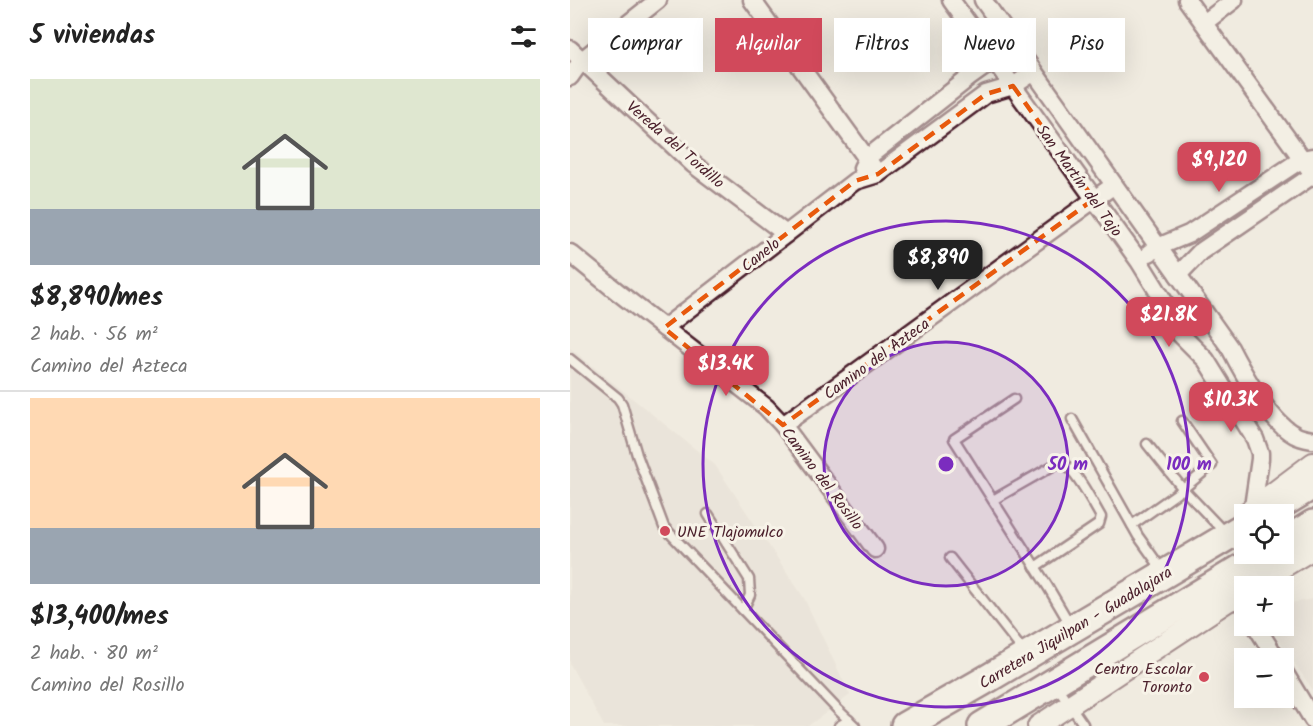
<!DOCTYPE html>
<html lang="es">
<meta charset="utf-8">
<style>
body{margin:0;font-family:Kalam,sans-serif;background:#f6f6f6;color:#222;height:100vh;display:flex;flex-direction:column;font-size:22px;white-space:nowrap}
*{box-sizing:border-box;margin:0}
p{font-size:20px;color:#767676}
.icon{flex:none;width:33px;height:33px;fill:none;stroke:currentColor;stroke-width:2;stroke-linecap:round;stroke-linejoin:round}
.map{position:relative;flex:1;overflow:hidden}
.details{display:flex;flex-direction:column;background:#fff;width:570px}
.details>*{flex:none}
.top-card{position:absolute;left:18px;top:18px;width:570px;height:54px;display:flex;gap:12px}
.fabs{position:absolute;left:664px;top:504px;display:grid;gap:12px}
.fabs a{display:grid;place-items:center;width:60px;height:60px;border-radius:0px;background:#fff;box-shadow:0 6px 24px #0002;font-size:30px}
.price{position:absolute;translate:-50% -51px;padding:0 14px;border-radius:12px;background:#d1495b;color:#fff;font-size:20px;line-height:39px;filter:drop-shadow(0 2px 3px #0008)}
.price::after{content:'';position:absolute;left:50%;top:36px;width:18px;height:14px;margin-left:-9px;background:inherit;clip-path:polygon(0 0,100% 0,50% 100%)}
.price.current{background:#222;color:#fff}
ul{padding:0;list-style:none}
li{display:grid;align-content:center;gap:12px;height:318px;padding:0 30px}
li+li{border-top:2px solid #e0e0e0}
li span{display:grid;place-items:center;height:186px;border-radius:0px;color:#555}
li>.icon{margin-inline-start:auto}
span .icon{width:108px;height:108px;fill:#fffc;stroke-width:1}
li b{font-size:26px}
h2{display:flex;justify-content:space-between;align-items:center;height:72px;padding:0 30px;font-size:26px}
.pill{padding:0 21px;border-radius:0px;background:#fff;box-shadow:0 6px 24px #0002;font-size:21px;line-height:54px}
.pill.current{background:#d1495b;color:#fff}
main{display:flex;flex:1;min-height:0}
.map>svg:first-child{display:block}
.built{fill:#e3dcd2}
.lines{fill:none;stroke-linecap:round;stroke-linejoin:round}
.service-casing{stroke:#4a1f2b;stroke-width:13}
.minor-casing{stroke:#4a1f2b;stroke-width:21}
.tertiary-casing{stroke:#4a1f2b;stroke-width:24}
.trunk-casing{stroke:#4a1f2b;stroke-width:32}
.service{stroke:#f7f3e8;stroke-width:8}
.minor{stroke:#f7f3e8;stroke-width:16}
.tertiary{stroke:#f7f3e8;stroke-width:20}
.trunk{stroke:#f7f3e8;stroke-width:27}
.marked{fill:none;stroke:#e8590c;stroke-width:4.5;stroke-dasharray:12 8;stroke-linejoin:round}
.ring{fill:none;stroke:#7b2cbf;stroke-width:3}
.poi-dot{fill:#d1495b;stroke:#f7f3e8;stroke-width:2}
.labels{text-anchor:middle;stroke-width:6;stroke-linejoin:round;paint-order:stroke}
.street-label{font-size:16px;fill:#4a1f2b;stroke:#f7f3e8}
.poi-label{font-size:16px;fill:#4a1f2b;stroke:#f7f3e8;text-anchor:start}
.centre{fill:#7b2cbf;stroke:#f7f3e8;stroke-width:3}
.ring-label{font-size:18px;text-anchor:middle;font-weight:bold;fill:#7b2cbf;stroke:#f7f3e8;stroke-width:6;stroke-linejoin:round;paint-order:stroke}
</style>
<main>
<section class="details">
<h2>5 viviendas<svg class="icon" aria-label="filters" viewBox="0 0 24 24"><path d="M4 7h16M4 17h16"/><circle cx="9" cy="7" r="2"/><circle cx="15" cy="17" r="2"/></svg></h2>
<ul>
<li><span style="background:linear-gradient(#dfe7d0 70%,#9aa5b1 0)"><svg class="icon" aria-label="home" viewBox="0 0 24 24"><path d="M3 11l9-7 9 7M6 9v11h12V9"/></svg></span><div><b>$8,890/mes</b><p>2 hab. · 56 m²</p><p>Camino del Azteca</p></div></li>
<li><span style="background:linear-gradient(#ffd9b3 70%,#9aa5b1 0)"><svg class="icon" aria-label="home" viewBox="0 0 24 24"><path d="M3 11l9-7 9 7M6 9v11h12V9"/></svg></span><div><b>$13,400/mes</b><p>2 hab. · 80 m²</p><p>Camino del Rosillo</p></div></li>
</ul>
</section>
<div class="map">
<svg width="743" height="726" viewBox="0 0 743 726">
<rect width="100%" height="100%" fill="#f0ebe0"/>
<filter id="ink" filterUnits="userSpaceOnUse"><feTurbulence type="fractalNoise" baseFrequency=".0167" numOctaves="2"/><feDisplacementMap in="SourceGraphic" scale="12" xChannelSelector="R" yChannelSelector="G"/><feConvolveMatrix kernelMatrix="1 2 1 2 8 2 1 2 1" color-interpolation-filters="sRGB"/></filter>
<g filter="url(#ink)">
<g class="built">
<polygon points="0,348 145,465 234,598 280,695 238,726 34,726 0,664"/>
<polygon points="743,599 743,690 699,626 714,626 714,604"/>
</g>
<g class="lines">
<defs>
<g id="service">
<polyline points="0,359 48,398 52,404 67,455 94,527 268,710 285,726"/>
<polyline points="444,399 384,439 478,587 501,626"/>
<polyline points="502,419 568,536 593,571"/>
<polyline points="577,444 613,489 655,533"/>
<path d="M423,500l63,-36c4,-1 4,-2 9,1 11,5 29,40 36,52l-2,7 -64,43"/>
<polyline points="138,514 179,579 180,595 173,610"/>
<polyline points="562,525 613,489 642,465 612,421"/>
<polyline points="380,558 454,652"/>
<polyline points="486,685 513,724 511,726"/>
<polyline points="269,726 279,720"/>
</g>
<g id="minor">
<polyline points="182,0 308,174"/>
<polyline points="381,0 569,261 603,316 605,329 636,360 685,439 690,453 690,459 683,507"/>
<path d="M413,0l247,348c13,25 39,74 65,87 5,3 12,4 18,5"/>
<polyline points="617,0 743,174"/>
<polyline points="634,23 664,0"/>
<polyline points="0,49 123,164 216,234"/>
<polyline points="0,77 12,60 88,0"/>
<polyline points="292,168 297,158 400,77 445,45"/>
<polyline points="0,253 49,293 196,407 213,425 305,549"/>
<polyline points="579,253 588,247 619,234 732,159 742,157"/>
<polyline points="608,275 630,252 743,175"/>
<polyline points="94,328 285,181 308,174 416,94 443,86 464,72"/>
<polyline points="213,425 544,185"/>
<polyline points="686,626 706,658"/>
<polyline points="714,672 743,720"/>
</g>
<g id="tertiary">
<polyline points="675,514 743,463"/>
<polyline points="682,586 743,549"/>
<polyline points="468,726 661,599"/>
</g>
<g id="trunk">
<polyline points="695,514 743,485"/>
<polyline points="714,542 743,524"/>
<polyline points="627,601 668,595"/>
<polyline points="335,726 412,682 675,526"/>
<polyline points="412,726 695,554"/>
</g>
</defs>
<use href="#service" class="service-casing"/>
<use href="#minor" class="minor-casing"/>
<use href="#tertiary" class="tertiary-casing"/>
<use href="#trunk" class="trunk-casing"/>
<use href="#service" class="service"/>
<use href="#minor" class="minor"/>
<use href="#tertiary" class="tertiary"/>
<use href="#trunk" class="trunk"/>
</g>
</g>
<path d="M0 0H743V726H0ZM443,86l81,113 -311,226 -119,-97 191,-147 23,-7 108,-80z" fill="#f0ebe0" fill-opacity=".55" fill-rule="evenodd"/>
<path class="marked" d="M443,86l81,113 -311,226 -119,-97 191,-147 23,-7 108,-80z"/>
<circle cx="376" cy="464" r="122" fill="#7b2cbf" fill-opacity=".12"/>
<g class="ring">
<circle cx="376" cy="464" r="122"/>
<circle cx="376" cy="464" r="243"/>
</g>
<g class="poi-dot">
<circle cx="95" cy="531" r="6"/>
<circle cx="634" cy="677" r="6"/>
</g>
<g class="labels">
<g class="street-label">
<text transform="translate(106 144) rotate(41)" y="6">Vereda del Tordillo</text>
<text transform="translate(510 180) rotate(54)" y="6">San Martín del Tajo</text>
<text transform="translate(190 254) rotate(-38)" y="6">Canelo</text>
<text transform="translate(306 358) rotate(-36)" y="6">Camino del Azteca</text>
<text transform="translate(253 478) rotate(53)" y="6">Camino del Rosillo</text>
<text transform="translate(505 627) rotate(-31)" y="6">Carretera Jiquilpan - Guadalajara</text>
</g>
<g class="poi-label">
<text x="107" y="537">UNE Tlajomulco</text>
<text x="622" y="674" text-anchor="end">Centro Escolar<tspan x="622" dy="18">Toronto</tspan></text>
</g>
</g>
<circle cx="376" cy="464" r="9" class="centre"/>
<g class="ring-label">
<text x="498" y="470">50 m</text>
<text x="619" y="470">100 m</text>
</g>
</svg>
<div class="fabs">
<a><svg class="icon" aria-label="locate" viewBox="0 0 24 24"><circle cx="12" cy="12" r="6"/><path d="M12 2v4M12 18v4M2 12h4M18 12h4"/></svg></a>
<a>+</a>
<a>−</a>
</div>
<b class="price" style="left:649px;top:193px">$9,120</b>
<b class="price current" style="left:368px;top:291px">$8,890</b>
<b class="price" style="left:599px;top:348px">$21.8K</b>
<b class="price" style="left:156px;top:397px">$13.4K</b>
<b class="price" style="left:661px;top:433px">$10.3K</b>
<div class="top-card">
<a class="pill">Comprar</a>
<a class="pill current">Alquilar</a>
<a class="pill">Filtros</a>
<a class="pill">Nuevo</a>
<a class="pill">Piso</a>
</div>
</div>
</main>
